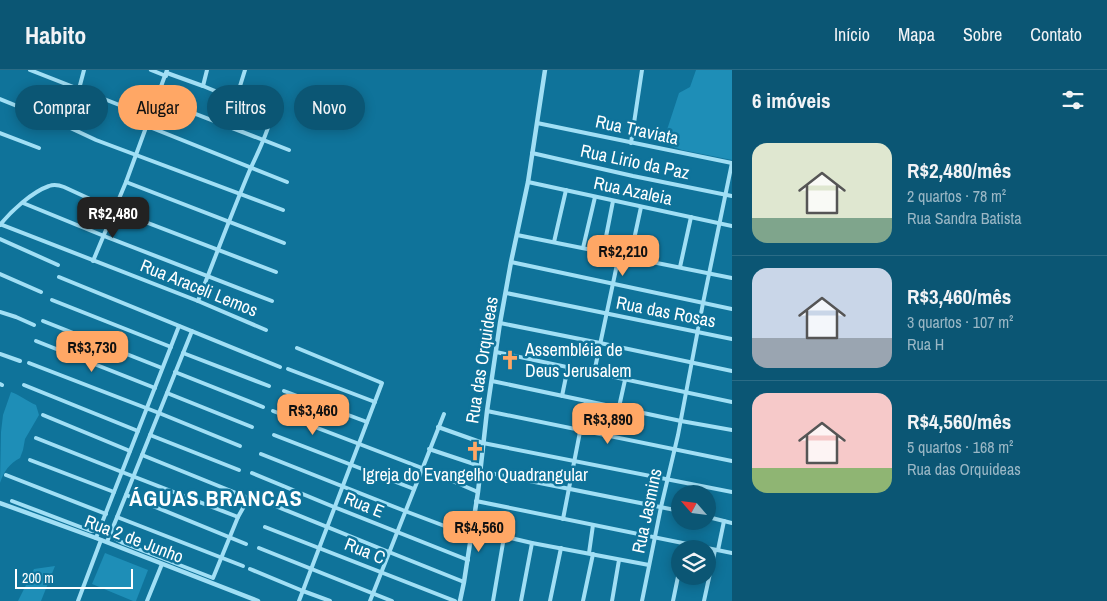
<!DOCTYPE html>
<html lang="pt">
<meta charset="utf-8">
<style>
body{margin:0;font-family:"Archivo Narrow",sans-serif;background:#195f7c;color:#f1f3f6;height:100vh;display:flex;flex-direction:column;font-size:19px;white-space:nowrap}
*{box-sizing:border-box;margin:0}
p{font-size:16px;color:#9ab7c5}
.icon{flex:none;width:28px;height:28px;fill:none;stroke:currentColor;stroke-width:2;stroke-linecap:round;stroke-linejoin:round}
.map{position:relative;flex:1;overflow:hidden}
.sheet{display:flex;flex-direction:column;background:#0b5674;width:375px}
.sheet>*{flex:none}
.guide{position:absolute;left:15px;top:15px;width:475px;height:45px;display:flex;gap:10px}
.needle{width:32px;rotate:298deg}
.buttons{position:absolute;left:671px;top:415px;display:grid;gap:10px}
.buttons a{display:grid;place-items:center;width:45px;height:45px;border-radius:50%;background:#0b5674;box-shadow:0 2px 12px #0003;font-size:25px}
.scale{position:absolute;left:15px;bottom:12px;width:118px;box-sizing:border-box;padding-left:5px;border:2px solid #fff;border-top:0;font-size:14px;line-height:18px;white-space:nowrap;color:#fff;-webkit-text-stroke:4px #0f739a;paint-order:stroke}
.price{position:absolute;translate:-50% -42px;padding:0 11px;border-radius:10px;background:#ffa765;color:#111;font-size:16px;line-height:32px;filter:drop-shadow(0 1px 2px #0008)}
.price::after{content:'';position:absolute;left:50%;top:30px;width:15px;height:11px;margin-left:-8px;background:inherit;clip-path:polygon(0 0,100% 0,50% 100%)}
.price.current{background:#222;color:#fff}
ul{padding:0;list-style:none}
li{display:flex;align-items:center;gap:15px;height:125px;padding:0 20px}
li+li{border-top:1px solid #2b6c86}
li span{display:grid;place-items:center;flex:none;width:140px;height:100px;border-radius:15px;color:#555}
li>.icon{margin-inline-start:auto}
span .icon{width:60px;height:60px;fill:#fffc;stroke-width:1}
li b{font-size:21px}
h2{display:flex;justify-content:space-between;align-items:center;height:60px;padding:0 20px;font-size:21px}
.chip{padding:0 18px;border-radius:22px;background:#0b5674;box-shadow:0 2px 12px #0003;font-size:18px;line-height:45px}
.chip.current{background:#ffa765;color:#111}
header{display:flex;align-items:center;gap:30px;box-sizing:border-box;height:70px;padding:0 25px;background:#0b5674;border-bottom:1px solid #2b6c86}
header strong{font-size:24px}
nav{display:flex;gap:28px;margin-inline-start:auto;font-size:18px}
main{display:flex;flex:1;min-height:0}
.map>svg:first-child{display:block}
.green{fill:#1e8eb7}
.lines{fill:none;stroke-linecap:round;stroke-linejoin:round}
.minor{stroke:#a1dff5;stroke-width:4}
.tertiary{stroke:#a1dff5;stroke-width:4.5}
.labels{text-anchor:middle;stroke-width:5;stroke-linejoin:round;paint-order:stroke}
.street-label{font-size:18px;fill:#fff;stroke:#0f739a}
.poi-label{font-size:18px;fill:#fff;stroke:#0f739a;text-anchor:start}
.district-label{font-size:22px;font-weight:bold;letter-spacing:1px;fill:#fff;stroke:#0f739a}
</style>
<header>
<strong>Habito</strong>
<nav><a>Início</a><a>Mapa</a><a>Sobre</a><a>Contato</a></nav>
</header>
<main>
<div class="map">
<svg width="732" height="531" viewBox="0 0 732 531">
<rect width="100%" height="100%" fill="#0f739a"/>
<g class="green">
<polygon points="696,0 732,0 732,90 682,80 668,75 665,66 679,23 690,17"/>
<path d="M11,322c9,3 16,9 25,13l3,10 -14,24 -2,11 -3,8c-11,6 -16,13 -20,25l1,-51 2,-17z"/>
<polygon points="105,483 148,500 136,531 133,531 92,514"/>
<polygon points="55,496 41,531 18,531 34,499"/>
</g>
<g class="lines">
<g class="minor">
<polyline points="30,0 150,47"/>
<polyline points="151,0 166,6"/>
<path d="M167,3l36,13 68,28c0,14 -16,44 -22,58 -18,43 -34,86 -51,129"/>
<polyline points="203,16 207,0"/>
<polyline points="79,19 84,0"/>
<polyline points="0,29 64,55 96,70 283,140"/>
<polyline points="157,29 289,80"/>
<polyline points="236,29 245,0"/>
<polyline points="537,53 732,93"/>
<polyline points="147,56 287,112"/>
<polyline points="0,63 39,78"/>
<polyline points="631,73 642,0"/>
<polyline points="532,83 633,106 732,126"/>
<polyline points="126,112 284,173"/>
<polyline points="528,112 732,156"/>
<polyline points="23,133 104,166 272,231"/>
<polyline points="0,154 198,231 266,260"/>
<path d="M0,155c11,-14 32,-33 49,-39 5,-2 10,-1 15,1l50,23 162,62"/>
<polyline points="517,165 732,208"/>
<polyline points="0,169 58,195"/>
<polyline points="554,172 566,120"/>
<polyline points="583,178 595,127"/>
<polyline points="603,182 613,131"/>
<polyline points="630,188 641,137"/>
<polyline points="93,191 126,112 167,0"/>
<polyline points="511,192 732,239"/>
<polyline points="680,197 691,147"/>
<polyline points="0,204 41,222"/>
<polyline points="59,207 280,297"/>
<polyline points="506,223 732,269"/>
<polyline points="52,230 171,277"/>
<polyline points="0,242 16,247 34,255"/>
<polyline points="43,251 162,298"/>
<polyline points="500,253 600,273 732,301"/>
<polyline points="36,271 155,318"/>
<polyline points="297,278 382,313 299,531"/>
<polyline points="496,282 732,332"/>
<polyline points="183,283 269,316"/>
<polyline points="0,284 20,291"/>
<polyline points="29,293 159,343 240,376"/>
<polyline points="288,299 375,332"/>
<polyline points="175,302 263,337"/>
<polyline points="594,303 619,185"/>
<polyline points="492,311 681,351 732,360"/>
<polyline points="0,314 2,315"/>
<polyline points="24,315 138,361"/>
<polyline points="284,321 367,352"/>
<polyline points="167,323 252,357"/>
<polyline points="562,326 568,297"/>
<polyline points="619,337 625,310"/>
<polyline points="273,341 422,398 478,422"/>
<polyline points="487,341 732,391"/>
<polyline points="43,345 130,381"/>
<polyline points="438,357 483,373 732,422"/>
<polyline points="150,365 239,400"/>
<polyline points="274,365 414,419"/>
<polyline points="36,368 122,402 238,447"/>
<polyline points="429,379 480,396"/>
<polyline points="261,384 405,441 471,466"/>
<polyline points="30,390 114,422"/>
<polyline points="480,401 680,441"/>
<polyline points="252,403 334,437 468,490"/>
<polyline points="6,405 106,444"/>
<polyline points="126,425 246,474"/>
<polyline points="12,431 91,461 99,460"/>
<polyline points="476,431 732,483"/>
<polyline points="273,435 389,482 464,512"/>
<polyline points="117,447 243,496"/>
<polyline points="708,447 732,453"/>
<polyline points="563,449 586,331"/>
<polyline points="265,457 455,531"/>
<polyline points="472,459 532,473 649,495"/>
<polyline points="110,463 116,469 123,473 213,508 238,447 247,431 246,427 142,385"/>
<polyline points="96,468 179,256"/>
<polyline points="107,472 192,261"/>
<polyline points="259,478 392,531"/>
<polyline points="718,480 724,451"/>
<polyline points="589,483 593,455"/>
<polyline points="250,499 303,521 330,531"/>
<polyline points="78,531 101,470"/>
<polyline points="147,531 162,494"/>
<polyline points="370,531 444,344"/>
<polyline points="493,531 504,467"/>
<polyline points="521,531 532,473"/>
<polyline points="550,531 561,478"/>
<polyline points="583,531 593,484"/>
<polyline points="612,531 619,490"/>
<polyline points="642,531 661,437 678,365 703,233 732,93"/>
<polyline points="673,531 680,497"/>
<polyline points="704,531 715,480"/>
</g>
<g class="tertiary">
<polyline points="0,433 96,468 258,531"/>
<polyline points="460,531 464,512 478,422 487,341 500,253 511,192 528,112 545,0"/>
</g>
</g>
<defs>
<symbol id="church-bare" viewBox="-9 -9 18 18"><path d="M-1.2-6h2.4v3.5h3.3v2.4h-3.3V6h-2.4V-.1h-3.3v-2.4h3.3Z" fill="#ffa765" stroke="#0f739a" stroke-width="2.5" paint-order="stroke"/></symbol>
</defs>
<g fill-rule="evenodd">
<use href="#church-bare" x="496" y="276" width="28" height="28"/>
<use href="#church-bare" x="461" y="367" width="28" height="28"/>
</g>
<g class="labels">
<g class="street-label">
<text transform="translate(637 60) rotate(12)" y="6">Rua Traviata</text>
<text transform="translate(635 92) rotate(12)" y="6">Rua Lirio da Paz</text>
<text transform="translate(633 121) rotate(12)" y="6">Rua Azaleia</text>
<text transform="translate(199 218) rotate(22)" y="6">Rua Araceli Lemos</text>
<text transform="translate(666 242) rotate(11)" y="6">Rua das Rosas</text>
<text transform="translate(482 290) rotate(-81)" y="6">Rua das Orquideas</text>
<text transform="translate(364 435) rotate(22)" y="6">Rua E</text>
<text transform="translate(647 441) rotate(-78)" y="6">Rua Jasmins</text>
<text transform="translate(134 469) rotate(21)" y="6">Rua 2 de Junho</text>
<text transform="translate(365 481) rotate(22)" y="6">Rua C</text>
</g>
<g class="poi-label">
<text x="525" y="286">Assembléia de<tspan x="525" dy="21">Deus Jerusalem</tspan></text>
<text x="475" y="411" text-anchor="middle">Igreja do Evangelho Quadrangular</text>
</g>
<g class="district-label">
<text x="216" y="436">ÁGUAS BRANCAS</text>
</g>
</g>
</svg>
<div class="buttons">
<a><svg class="needle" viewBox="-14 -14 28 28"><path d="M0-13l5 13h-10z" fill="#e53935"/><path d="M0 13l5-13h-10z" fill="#9ab7c5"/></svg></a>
<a><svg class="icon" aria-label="layers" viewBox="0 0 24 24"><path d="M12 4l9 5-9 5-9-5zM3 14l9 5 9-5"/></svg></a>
</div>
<div class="scale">200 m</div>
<b class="price current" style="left:113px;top:169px">R$2,480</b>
<b class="price" style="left:623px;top:207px">R$2,210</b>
<b class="price" style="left:92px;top:303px">R$3,730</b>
<b class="price" style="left:313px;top:366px">R$3,460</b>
<b class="price" style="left:608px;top:375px">R$3,890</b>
<b class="price" style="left:479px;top:483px">R$4,560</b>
<div class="guide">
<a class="chip">Comprar</a>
<a class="chip current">Alugar</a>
<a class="chip">Filtros</a>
<a class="chip">Novo</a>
</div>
</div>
<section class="sheet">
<h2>6 imóveis<svg class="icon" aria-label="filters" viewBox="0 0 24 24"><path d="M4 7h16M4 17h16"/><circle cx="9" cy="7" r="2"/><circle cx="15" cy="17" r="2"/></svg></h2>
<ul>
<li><span style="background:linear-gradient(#dfe7d0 75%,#7fa58c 0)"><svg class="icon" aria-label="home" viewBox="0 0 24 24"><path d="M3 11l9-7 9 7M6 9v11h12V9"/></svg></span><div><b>R$2,480/mês</b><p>2 quartos · 78 m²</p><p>Rua Sandra Batista</p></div></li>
<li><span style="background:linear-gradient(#c9d6e8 70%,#9aa5b1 0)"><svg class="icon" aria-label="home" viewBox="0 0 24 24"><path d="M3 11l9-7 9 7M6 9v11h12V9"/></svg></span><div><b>R$3,460/mês</b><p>3 quartos · 107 m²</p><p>Rua H</p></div></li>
<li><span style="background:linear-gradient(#f6c9c9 75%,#8fb573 0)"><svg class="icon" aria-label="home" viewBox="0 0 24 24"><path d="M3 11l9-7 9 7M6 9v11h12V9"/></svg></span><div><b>R$4,560/mês</b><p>5 quartos · 168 m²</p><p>Rua das Orquideas</p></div></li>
</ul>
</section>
</main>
